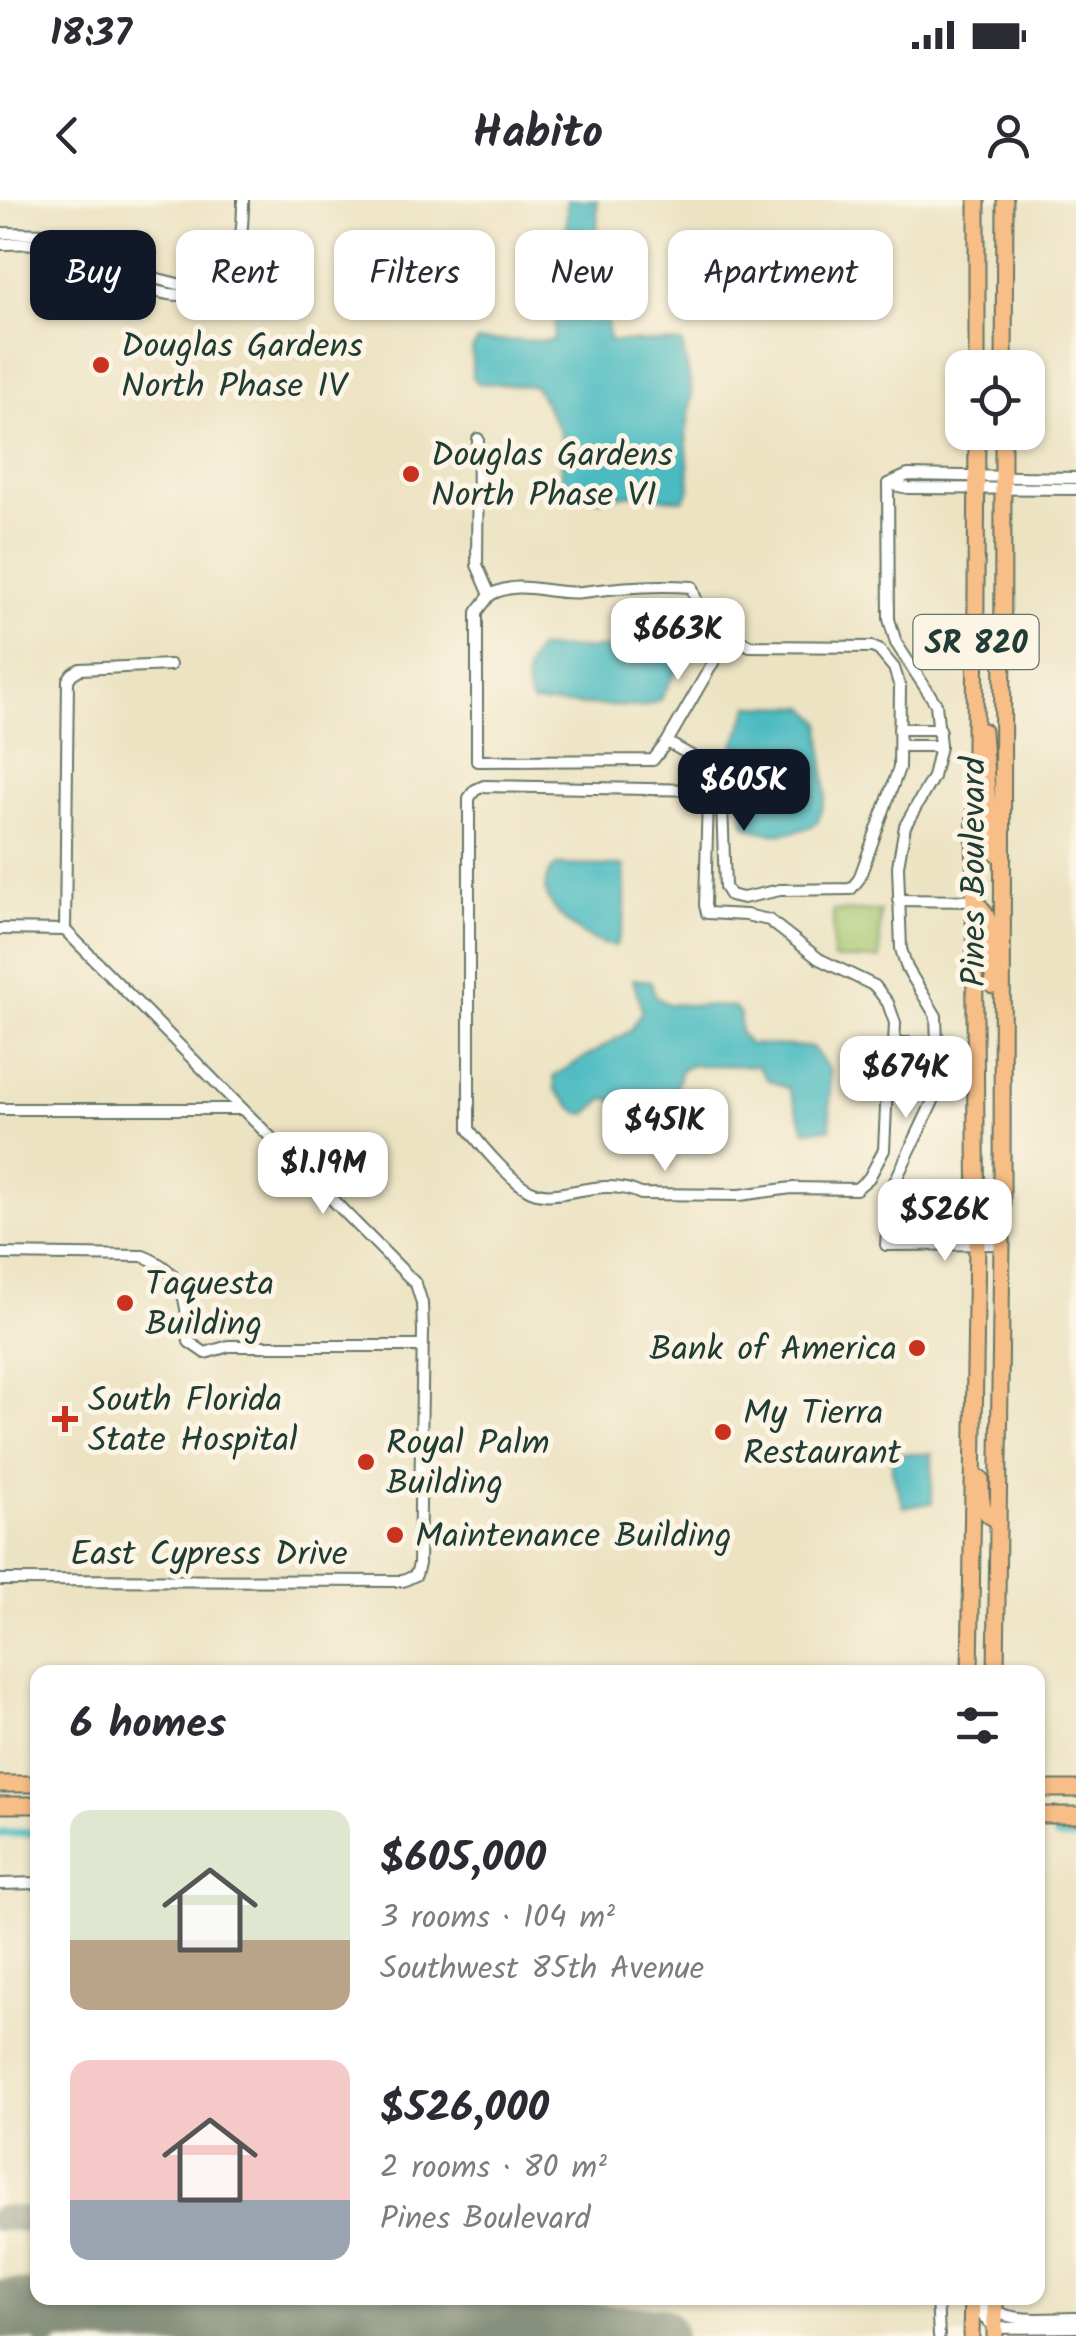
<!DOCTYPE html>
<meta charset="utf-8">
<style>
body{margin:0;font-family:Kalam,sans-serif;background:#f7f7f7;color:#2b2b33;height:100vh;display:flex;flex-direction:column;font-size:38px;white-space:nowrap}
*{box-sizing:border-box;margin:0}
p{font-size:32px;color:#7c7c81}
.icon{flex:none;width:55px;height:55px;fill:none;stroke:currentColor;stroke-width:2;stroke-linecap:round;stroke-linejoin:round}
.map{position:relative;flex:1;overflow:hidden}
.sheet{position:absolute;left:30px;top:1465px;width:1015px;height:640px;display:flex;flex-direction:column;background:#fff;border-radius:20px;box-shadow:0 2px 8px #0004}
.sheet>*{flex:none}
.guide{position:absolute;left:30px;top:30px;width:1018px;height:90px;display:flex;gap:20px}
.tools{position:absolute;left:945px;top:150px;display:grid;gap:20px}
.tools a{display:grid;place-items:center;width:100px;height:100px;border-radius:20px;background:#fff;box-shadow:0 2px 8px #0004;font-size:50px}
.price{position:absolute;translate:-50% -85px;padding:0 22px;border-radius:20px;background:#fff;color:#222;font-size:32px;line-height:65px;filter:drop-shadow(0 2px 5px #0008)}
.price::after{content:'';position:absolute;left:50%;top:60px;width:30px;height:22px;margin-left:-15px;background:inherit;clip-path:polygon(0 0,100% 0,50% 100%)}
.price.current{background:#111827;color:#fff}
ul{padding:0;list-style:none}
li{display:flex;align-items:center;gap:30px;height:250px;padding:0 40px}
li span{display:grid;place-items:center;flex:none;width:280px;height:200px;border-radius:20px;color:#555}
li>.icon{margin-inline-start:auto}
span .icon{width:120px;height:120px;fill:#fffc;stroke-width:1}
li b{font-size:42px}
h2{display:flex;justify-content:space-between;align-items:center;height:120px;padding:0 40px;font-size:42px}
.chip{padding:0 35px;border-radius:20px;background:#fff;box-shadow:0 2px 8px #0004;font-size:35px;line-height:90px}
.chip.current{background:#111827;color:#fff}
.status{display:flex;justify-content:space-between;align-items:center;height:70px;padding:0 50px;background:#fff;direction:ltr}
.status svg{height:28px;fill:currentColor}
header{display:flex;justify-content:space-between;align-items:center;height:130px;padding:0 40px;background:#fff;font-size:45px;font-weight:800}
.map>svg:first-child{display:block}
.green{fill:#a5c66e;stroke:#628251;stroke-width:2.5}
.water{fill:#4cbbc1;stroke:#367c7a;stroke-width:2.5}
.lines{fill:none;stroke-linecap:round;stroke-linejoin:round}
.canal{stroke:#4cbbc1;stroke-width:9}
.taxiway{stroke:#86907c;stroke-width:25}
.runway{stroke:#86907c;stroke-width:60}
.minor-casing{stroke:#677766;stroke-width:14}
.primary-casing{stroke:#677766;stroke-width:19}
.trunk-casing{stroke:#677766;stroke-width:19}
.minor{stroke:#fff;stroke-width:10}
.primary{stroke:#f7be87;stroke-width:15}
.trunk{stroke:#f7be87;stroke-width:15}
.poi-dot{fill:#c8321e;stroke:#fcf5e5;stroke-width:4}
.labels{text-anchor:middle;stroke-width:10;stroke-linejoin:round;paint-order:stroke}
.shield{fill:#fcf5e5;stroke:#617469;stroke-width:2.5}
.shield-label{font-size:32px;font-weight:bold;fill:#1f3d34}
.poi-label{font-size:35px;fill:#1f3d34;stroke:#fcf5e5;text-anchor:start}
.street-label{font-size:35px;fill:#1f3d34;stroke:#fcf5e5}
</style>
<div class="status"><b>18:37</b><svg viewBox="0 0 49 12"><path d="M0 12V9h3v3zM5 12V6h3v6zM10 12V3h3v9zM15 12V0h3v12zM26 1h20v11H26zM47 4h2v5h-2z"/></svg></div>
<header><svg class="icon" aria-label="back" viewBox="0 0 24 24"><path d="M15 5l-7 7 7 7"/></svg>Habito<svg class="icon" aria-label="person" viewBox="0 0 24 24"><circle cx="12" cy="8" r="4"/><path d="M4 21q1-7 8-7t8 7"/></svg></header>
<div class="map">
<svg width="1076" height="2136" viewBox="0 0 1076 2136">
<rect width="100%" height="100%" fill="#fcf5e5"/>
<filter id="ink" filterUnits="userSpaceOnUse"><feTurbulence type="fractalNoise" baseFrequency=".01" numOctaves="2"/><feDisplacementMap in="SourceGraphic" scale="20" xChannelSelector="R" yChannelSelector="G"/><feConvolveMatrix kernelMatrix="1 2 1 2 8 2 1 2 1" color-interpolation-filters="sRGB"/></filter>
<filter id="wash" filterUnits="userSpaceOnUse"><feTurbulence type="fractalNoise" baseFrequency=".0048" numOctaves="4" result="noise"/><feDisplacementMap in="SourceGraphic" scale="40" xChannelSelector="R" yChannelSelector="G"/><feGaussianBlur stdDeviation="2.25" result="paint"/><feColorMatrix in="noise" values="0 0 0 0 0 0 0 0 0 0 0 0 0 0 0 0 0 1.4 0 .05"/><feComposite in="paint" operator="in"/></filter>
<g filter="url(#wash)">
<rect width="100%" height="100%" fill="#ece3c3"/>
<rect class="green" x="833" y="711" width="47" height="48"/>
<g class="water">
<polygon points="567,0 597,0 598,75 605,95 609,141 682,143 692,192 686,235 690,288 684,300 630,294 601,299 576,297 562,279 561,233 535,186 478,183 472,177 472,149 478,141 553,140 557,107 565,81"/>
<path d="M669,447l15,8 -24,46 -19,6 -109,-4c-9,-18 -8,-39 6,-54z"/>
<path d="M750,506l56,1 15,15 5,75 -9,26c-20,12 -53,15 -72,1l-11,-79z"/>
<path d="M557,665l67,1c1,26 5,57 -9,80 -29,-1 -96,-51 -58,-81z"/>
<polygon points="633,779 650,781 656,797 668,804 734,807 740,815 740,832 748,844 812,847 830,871 830,929 805,930 789,889 767,879 757,866 692,865 681,870 674,895 663,897 655,922 644,925 621,903 605,898 587,914 578,913 555,890 554,876 631,830 642,811"/>
<polygon points="892,1254 932,1254 932,1303 904,1307 892,1272"/>
</g>
<g class="lines">
<g class="canal">
<polyline points="0,1633 38,1633"/>
<polyline points="1056,1636 1076,1637"/>
</g>
<g class="taxiway">
<polyline points="0,2018 25,2019 38,2024"/>
<polyline points="22,2110 37,2118 46,2136"/>
<polyline points="92,2113 142,2120 191,2136"/>
<polyline points="602,2134 613,2136"/>
<polyline points="47,2136 56,2120 74,2112"/>
</g>
<polyline class="runway" points="0,2109 656,2136"/>
</g>
</g>
<g filter="url(#ink)">
<g class="lines">
<defs>
<g id="minor">
<polyline points="0,33 56,34 158,79 182,85 202,82 232,64"/>
<path d="M0,44c18,0 37,-2 55,2 49,12 101,67 153,43 33,-14 35,-58 35,-89"/>
<polyline points="478,239 477,365 490,395 477,412 477,561 653,560 667,542 729,435 750,446 872,447 879,450 894,468 900,487 899,568 859,679 851,689 780,690 743,698 730,695 725,687 721,576 713,568 667,542"/>
<polyline points="888,284 889,419 896,443 936,504 940,546 933,577 905,626 898,666 901,749 907,768 936,816 938,874 934,899 890,992 886,1045 1002,1044"/>
<polyline points="888,284 908,275 1076,278"/>
<polyline points="889,284 908,288 1076,289"/>
<path d="M490,395c32,-17 60,1 92,-3 37,-5 72,-8 110,-5 6,24 17,35 37,48"/>
<polyline points="899,529 940,529"/>
<polyline points="900,546 940,546"/>
<polyline points="898,700 974,701"/>
<polyline points="0,729 65,730"/>
<polyline points="65,730 68,480 72,474 80,469 170,465"/>
<path d="M894,843l-6,21 -4,86 -15,28 -13,11 -64,-1 -52,7 -99,-1c-41,-20 -81,10 -110,-3 -18,-8 -51,-46 -62,-62v-331l6,-8 9,-4 219,4 5,7 -3,108 2,8 39,2 23,5 50,39 56,27 13,17 7,20 -1,20h44"/>
<polyline points="0,909 242,909"/>
<path d="M0,1054l143,2c44,17 43,46 46,86l16,11 24,-7h193"/>
<polyline points="0,1380 403,1381 416,1375 419,1364 423,1131 422,1103 416,1084 65,730"/>
<polyline points="0,1684 38,1683"/>
<polyline points="937,2098 939,2136"/>
<polyline points="982,2098 984,2117 995,2128 1076,2127"/>
<path d="M995,2111c23,12 56,7 81,7"/>
</g>
<g id="primary">
<polyline points="0,1584 38,1584"/>
<polyline points="1038,1589 1076,1589"/>
<polyline points="0,1605 38,1605"/>
<polyline points="1038,1615 1076,1615"/>
</g>
<g id="trunk">
<polyline points="977,0 977,168"/>
<polyline points="1004,168 1005,0"/>
<polyline points="983,531 990,638 995,651 1003,658"/>
<path d="M974,701c25,19 18,57 19,85"/>
<path d="M981,1279c0,16 -2,34 15,40"/>
<polyline points="970,1472 977,1045 974,701 977,232"/>
<polyline points="996,1472 1002,1044 1003,232"/>
<polyline points="971,2136 972,2098"/>
<polyline points="995,2136 995,2098"/>
</g>
</defs>
<use href="#minor" class="minor-casing"/>
<use href="#primary" class="primary-casing"/>
<use href="#trunk" class="trunk-casing"/>
<use href="#minor" class="minor"/>
<use href="#primary" class="primary"/>
<use href="#trunk" class="trunk"/>
</g>
</g>
<g class="poi-dot">
<circle cx="101" cy="165" r="10"/>
<circle cx="411" cy="274" r="10"/>
<circle cx="125" cy="1103" r="10"/>
<circle cx="917" cy="1148" r="10"/>
<path d="M60 1204h10v10h10v10h-10v10h-10v-10h-10v-10h10z"/>
<circle cx="723" cy="1232" r="10"/>
<circle cx="366" cy="1262" r="10"/>
<circle cx="395" cy="1335" r="10"/>
</g>
<g class="labels">
<rect class="shield" x="913.5" y="415" width="125" height="54" rx="8"/>
<g class="shield-label">
<text x="976" y="453">SR 820</text>
</g>
<g class="poi-label">
<text x="121" y="157">Douglas Gardens<tspan x="121" dy="40">North Phase IV</tspan></text>
<text x="431" y="266">Douglas Gardens<tspan x="431" dy="40">North Phase VI</tspan></text>
<text x="145" y="1095">Taquesta<tspan x="145" dy="40">Building</tspan></text>
<text x="897" y="1160" text-anchor="end">Bank of America</text>
<text x="88" y="1211">South Florida<tspan x="88" dy="40">State Hospital</tspan></text>
<text x="743" y="1224">My Tierra<tspan x="743" dy="40">Restaurant</tspan></text>
<text x="386" y="1254">Royal Palm<tspan x="386" dy="40">Building</tspan></text>
<text x="415" y="1347">Maintenance Building</text>
</g>
<g class="street-label">
<text transform="translate(973 672) rotate(-90)" y="12">Pines Boulevard</text>
<text x="209" y="1365">East Cypress Drive</text>
</g>
</g>
</svg>
<div class="tools">
<a><svg class="icon" aria-label="locate" viewBox="0 0 24 24"><circle cx="12" cy="12" r="6"/><path d="M12 2v4M12 18v4M2 12h4M18 12h4"/></svg></a>
</div>
<b class="price" style="left:678px;top:483px">$663K</b>
<b class="price current" style="left:744px;top:634px">$605K</b>
<b class="price" style="left:906px;top:921px">$674K</b>
<b class="price" style="left:665px;top:974px">$451K</b>
<b class="price" style="left:323px;top:1017px">$1.19M</b>
<b class="price" style="left:945px;top:1064px">$526K</b>
<div class="guide">
<a class="chip current">Buy</a>
<a class="chip">Rent</a>
<a class="chip">Filters</a>
<a class="chip">New</a>
<a class="chip">Apartment</a>
</div>
<section class="sheet">
<h2>6 homes<svg class="icon" aria-label="filters" viewBox="0 0 24 24"><path d="M4 7h16M4 17h16"/><circle cx="9" cy="7" r="2"/><circle cx="15" cy="17" r="2"/></svg></h2>
<ul>
<li><span style="background:linear-gradient(#dfe7d0 65%,#b9a48a 0)"><svg class="icon" aria-label="home" viewBox="0 0 24 24"><path d="M3 11l9-7 9 7M6 9v11h12V9"/></svg></span><div><b>$605,000</b><p>3 rooms · 104 m²</p><p>Southwest 85th Avenue</p></div></li>
<li><span style="background:linear-gradient(#f6c9c9 70%,#9aa5b1 0)"><svg class="icon" aria-label="home" viewBox="0 0 24 24"><path d="M3 11l9-7 9 7M6 9v11h12V9"/></svg></span><div><b>$526,000</b><p>2 rooms · 80 m²</p><p>Pines Boulevard</p></div></li>
</ul>
</section>
</div>
